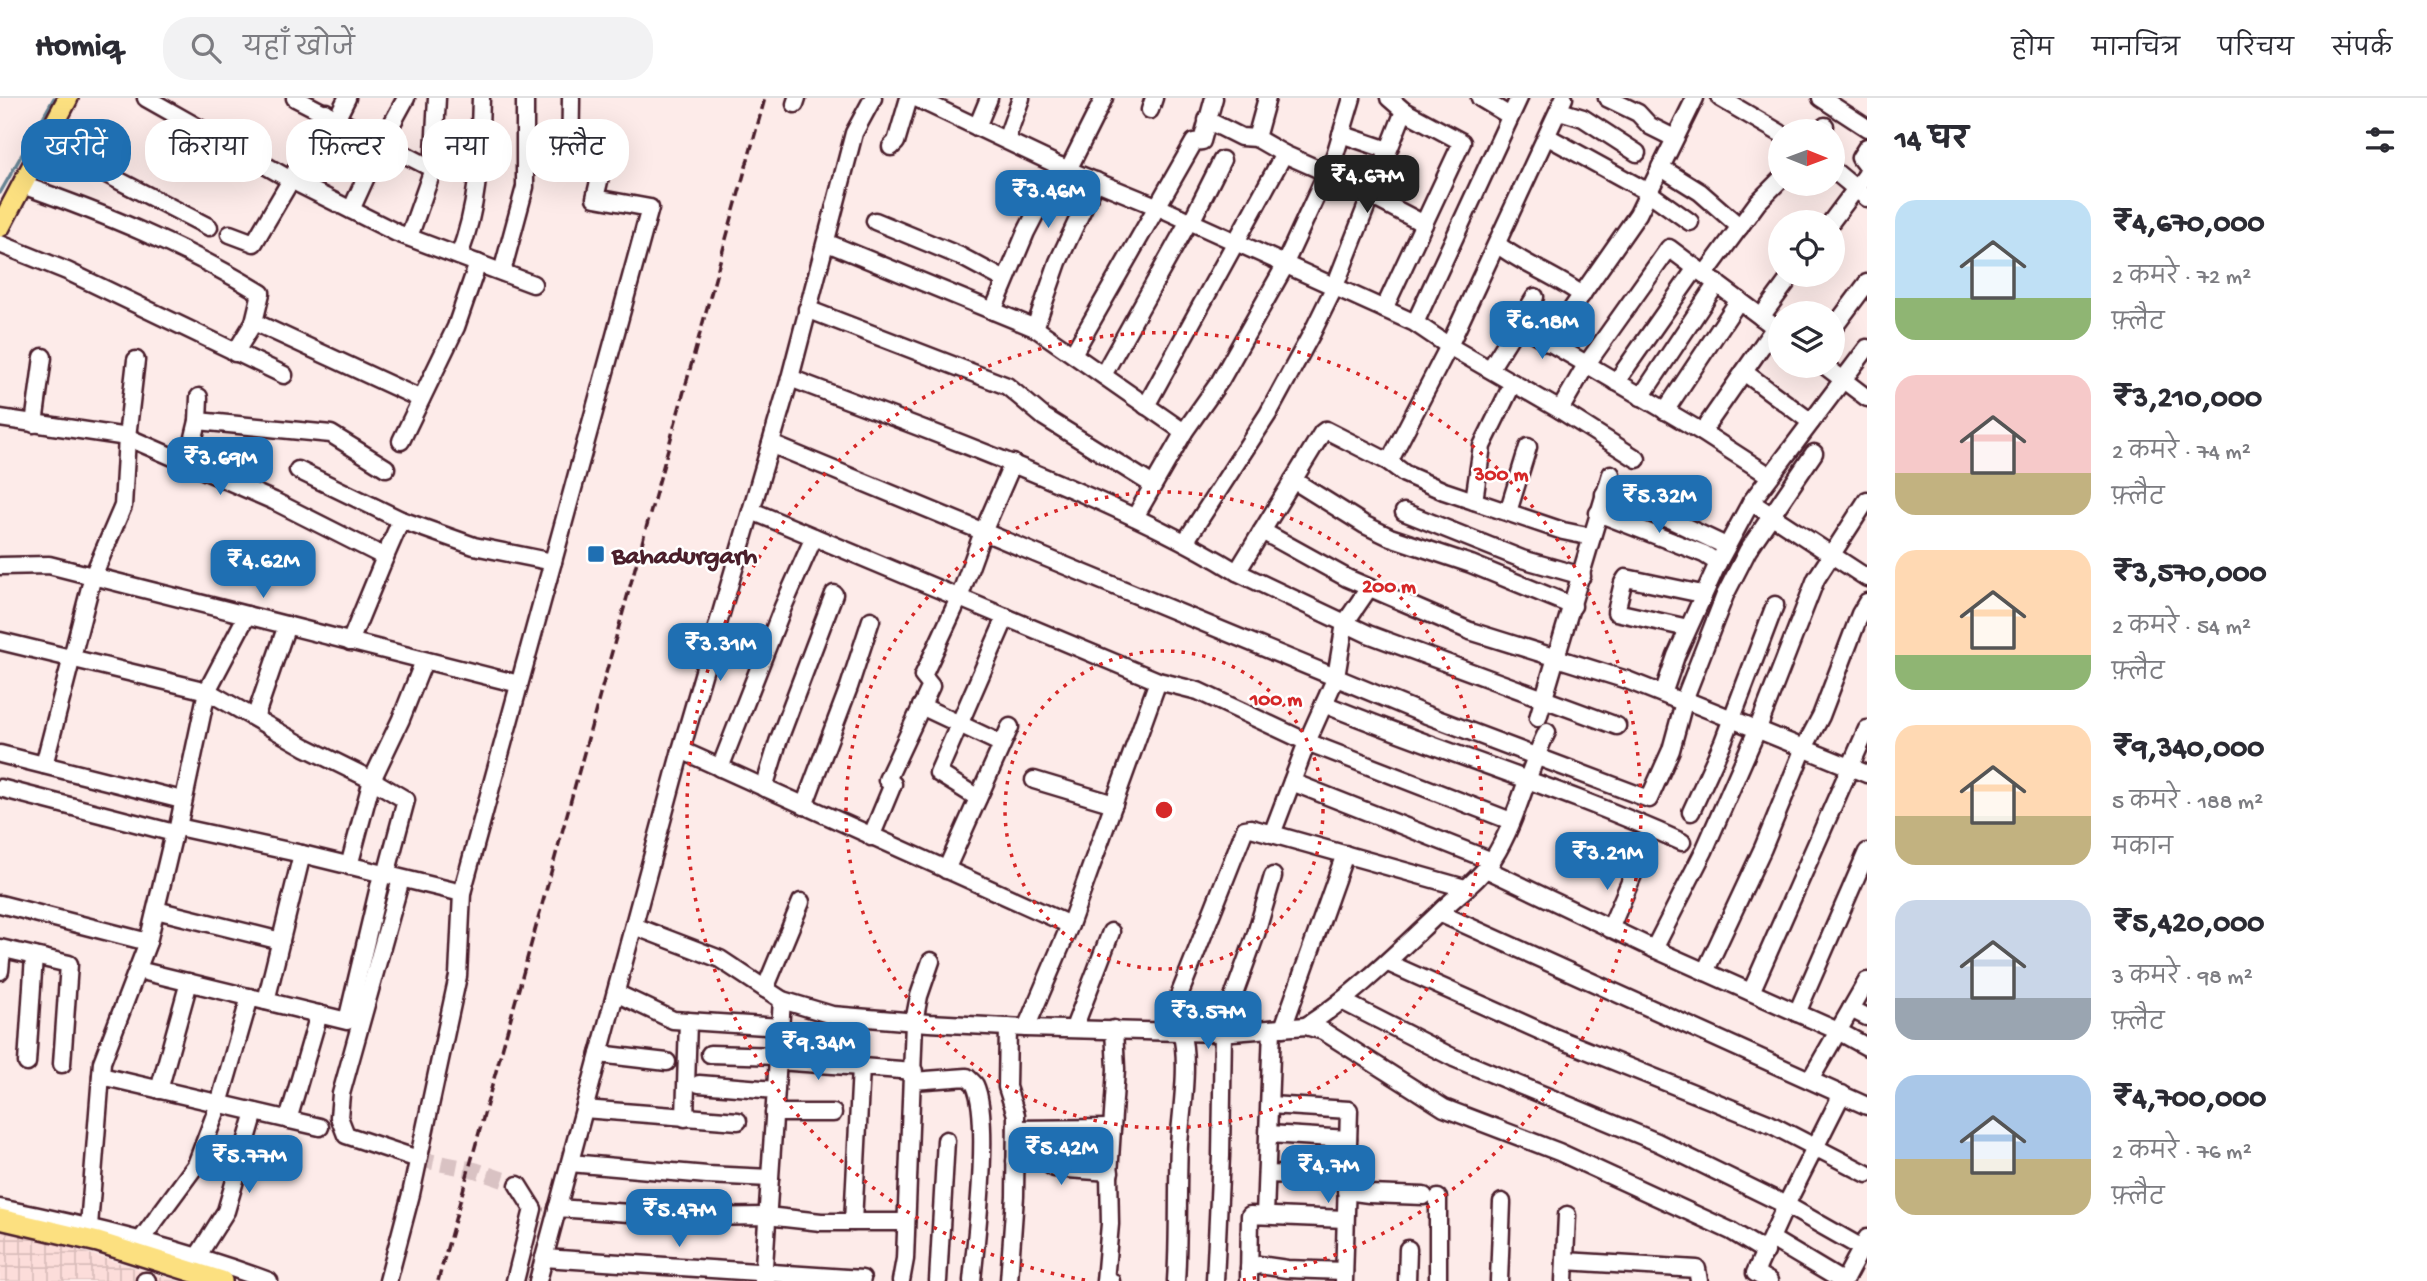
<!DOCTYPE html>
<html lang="hi">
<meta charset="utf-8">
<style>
body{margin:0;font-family:"Gochi Hand","Playpen Sans Deva",sans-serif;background:#f2f2f3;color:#2b2b33;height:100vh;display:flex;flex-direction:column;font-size:26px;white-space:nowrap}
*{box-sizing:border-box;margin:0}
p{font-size:23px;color:#7c7c81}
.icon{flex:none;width:38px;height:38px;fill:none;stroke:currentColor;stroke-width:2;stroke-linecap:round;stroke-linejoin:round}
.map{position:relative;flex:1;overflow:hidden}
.panel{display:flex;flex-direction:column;background:#fff;width:560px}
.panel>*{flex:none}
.hud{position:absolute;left:21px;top:21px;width:665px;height:63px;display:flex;gap:14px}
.needle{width:46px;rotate:91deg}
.buttons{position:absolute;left:1768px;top:21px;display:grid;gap:14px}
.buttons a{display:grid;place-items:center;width:77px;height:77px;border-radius:50%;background:#fff;box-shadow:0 7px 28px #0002;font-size:35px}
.price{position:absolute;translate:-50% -60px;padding:0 16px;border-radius:14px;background:#1f6fb2;color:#fff;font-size:23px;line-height:46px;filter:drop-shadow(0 2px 4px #0008)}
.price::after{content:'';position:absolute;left:50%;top:42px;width:21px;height:16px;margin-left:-10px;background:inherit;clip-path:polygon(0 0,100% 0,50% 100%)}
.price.selected{background:#222;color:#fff}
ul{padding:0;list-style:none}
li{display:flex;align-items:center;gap:21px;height:175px;padding:0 28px}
li span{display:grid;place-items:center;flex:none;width:196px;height:140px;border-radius:21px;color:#555}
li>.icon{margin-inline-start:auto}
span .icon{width:84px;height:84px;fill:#fffc;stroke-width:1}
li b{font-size:30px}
h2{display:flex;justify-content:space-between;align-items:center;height:84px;padding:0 28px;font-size:30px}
.chip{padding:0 24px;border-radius:28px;background:#fff;box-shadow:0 7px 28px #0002;font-size:24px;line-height:63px}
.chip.selected{background:#1f6fb2;color:#fff}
header{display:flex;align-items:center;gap:42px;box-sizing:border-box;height:98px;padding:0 35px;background:#fff;border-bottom:2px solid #e1e1e2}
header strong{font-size:33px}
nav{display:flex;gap:38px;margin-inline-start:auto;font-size:24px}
.search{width:490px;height:63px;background:#f2f2f3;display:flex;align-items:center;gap:18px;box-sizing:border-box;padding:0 24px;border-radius:28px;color:#7c7c81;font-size:26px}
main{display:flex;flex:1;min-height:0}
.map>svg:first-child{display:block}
.industrial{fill:url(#industrial-grid)}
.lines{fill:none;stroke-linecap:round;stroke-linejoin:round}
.stream{stroke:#678494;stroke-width:3.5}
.minor-tunnel{stroke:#d9c2c3;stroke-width:16;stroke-dasharray:16 8;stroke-linecap:butt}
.minor-casing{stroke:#4a1f2b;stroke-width:21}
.major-casing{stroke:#4a1f2b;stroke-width:24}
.minor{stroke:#fff;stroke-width:16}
.major{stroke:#fce080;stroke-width:19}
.rail{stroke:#4a1f2b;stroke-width:3.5;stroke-dasharray:10 5;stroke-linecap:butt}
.ring{fill:none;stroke:#d62828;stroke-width:3.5;stroke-dasharray:3.5 7}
.poi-dot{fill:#1f6fb2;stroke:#fff;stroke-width:2.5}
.labels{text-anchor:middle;stroke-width:5;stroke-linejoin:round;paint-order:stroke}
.poi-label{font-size:26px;font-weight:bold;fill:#4a1f2b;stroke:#fff;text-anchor:start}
.centre{fill:#d62828;stroke:#fff;stroke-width:3.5}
.ring-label{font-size:21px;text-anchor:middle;font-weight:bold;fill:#d62828;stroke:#fff;stroke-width:5;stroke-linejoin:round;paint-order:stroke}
</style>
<header>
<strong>Homiq</strong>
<div class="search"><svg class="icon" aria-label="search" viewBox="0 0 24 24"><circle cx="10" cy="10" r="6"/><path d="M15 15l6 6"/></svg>यहाँ खोजें</div>
<nav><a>होम</a><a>मानचित्र</a><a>परिचय</a><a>संपर्क</a></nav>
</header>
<main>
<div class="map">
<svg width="1867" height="1183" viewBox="0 0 1867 1183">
<defs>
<pattern id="industrial-grid" width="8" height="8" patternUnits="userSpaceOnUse" patternTransform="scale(1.75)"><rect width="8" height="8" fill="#fcddda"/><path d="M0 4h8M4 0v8" fill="none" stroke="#dabdbb"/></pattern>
</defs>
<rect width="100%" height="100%" fill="#fdebe9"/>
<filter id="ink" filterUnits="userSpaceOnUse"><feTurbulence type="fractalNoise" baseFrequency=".0143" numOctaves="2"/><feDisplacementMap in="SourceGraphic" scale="14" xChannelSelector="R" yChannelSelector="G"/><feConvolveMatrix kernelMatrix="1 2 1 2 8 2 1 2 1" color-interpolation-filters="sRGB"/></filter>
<g filter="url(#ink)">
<polygon class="industrial" points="0,1131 25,1136 178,1183 0,1183"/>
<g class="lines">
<polyline class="stream" points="0,95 54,0"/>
<polyline class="minor-tunnel" points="418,1061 475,1072 518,1087"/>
<defs>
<g id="minor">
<polyline points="146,0 291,82 397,135 533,186"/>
<polyline points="295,0 433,71"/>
<polyline points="916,0 1068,72"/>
<polyline points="1104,0 1068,72 1156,108 1415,225 1449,248 1560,312 1586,267 1669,150 1780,233"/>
<polyline points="1480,0 1510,18"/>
<polyline points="1607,0 1638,15 1650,28 1674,40"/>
<polyline points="1720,0 1780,35"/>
<polyline points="1821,0 1867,30"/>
<polyline points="795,6 797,0"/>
<polyline points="1150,12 1154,0"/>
<polyline points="1560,13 1583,20 1637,55"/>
<polyline points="337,20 347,0"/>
<polyline points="1207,22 1241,39 1256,40"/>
<polyline points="977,29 989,0"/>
<polyline points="1820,33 1825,28"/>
<polyline points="1341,36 1388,52"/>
<polyline points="1548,39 1648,94 1690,124"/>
<polyline points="1006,42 1021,0"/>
<polyline points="44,44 209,129"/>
<polyline points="891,49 896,44 909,0"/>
<polyline points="1867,49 1860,60 1867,69"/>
<polyline points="1284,56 1327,75 1424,126"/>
<polyline points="1660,69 1700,94 1740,129"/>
<polyline points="1832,71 1867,100"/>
<polyline points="570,72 571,0"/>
<path d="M22,87c83,29 164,62 239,108l-7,29 -19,31"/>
<polyline points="351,112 382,44 406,0"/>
<polyline points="875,123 960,158 1005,182"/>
<polyline points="1191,124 1222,62"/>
<polyline points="1831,124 1867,76"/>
<polyline points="230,136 254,145 291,82 326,14"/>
<polyline points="409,139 433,71 437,0"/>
<polyline points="0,146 67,173 284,277"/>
<polyline points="830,146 1035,230 1184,334"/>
<path d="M1497,146c25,20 58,31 85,51"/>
<path d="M459,158c21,-56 20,-99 22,-158"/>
<polyline points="1285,165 1335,57 1352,0"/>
<polyline points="502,174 525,89 525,0"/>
<polyline points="1705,176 1758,104 1780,82"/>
<polyline points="807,211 1007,288 1044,319 1153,387"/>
<polyline points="1384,211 1462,44 1404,13 1389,0"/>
<polyline points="993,213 1026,134 1060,68"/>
<polyline points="1761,219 1792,177"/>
<polyline points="254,224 421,301"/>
<polyline points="1415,225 1519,0"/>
<polyline points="1518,226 1702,334 1770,378"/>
<polyline points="1035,230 1058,164 1096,83"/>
<polyline points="1832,232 1867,185"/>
<polyline points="1548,245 1638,116 1695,0"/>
<polyline points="1867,250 1751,404 1867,480"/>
<polyline points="1073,256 1194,44 1202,43 1214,0"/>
<polyline points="1825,268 1867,300"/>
<polyline points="1490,271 1535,199"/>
<polyline points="1744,274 1811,324"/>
<polyline points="1103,277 1189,123"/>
<path d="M790,280c97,37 196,73 291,115 54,24 106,48 156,79l85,-139 4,-3 63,32 16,12 39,17 119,40 29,6 19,-63"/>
<polyline points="1616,284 1696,170"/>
<polyline points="1641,299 1717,185"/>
<polyline points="1146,308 1284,56 1256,40 1267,0"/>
<polyline points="1560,312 1637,361"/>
<polyline points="1665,313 1739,202"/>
<polyline points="0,320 127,339 274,403 385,459 350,544"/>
<polyline points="198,323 199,299"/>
<polyline points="34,326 43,259"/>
<polyline points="1702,334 1775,229"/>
<polyline points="401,343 456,229 478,165"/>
<polyline points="771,346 1424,616 1649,701 1671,652 1686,597 1725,497 1748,452 1814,355"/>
<polyline points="188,364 198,323 331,336 386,370"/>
<polyline points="1389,364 1449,248 1564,0"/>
<polyline points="298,372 401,422 474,448 553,464"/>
<polyline points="1293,382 1365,427 1390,439 1471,466 1573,508"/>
<polyline points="1604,396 1671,422 1726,448"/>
<polyline points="1867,402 1816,481 1758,630 1704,753 1654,851 1838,933 1867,949"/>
<polyline points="1474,403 1482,348 1513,285"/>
<polyline points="752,413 1158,583 1198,593 1307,644 1511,723"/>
<polyline points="1404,414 1522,461 1582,478"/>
<polyline points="1508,414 1528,349"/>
<polyline points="1598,415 1704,456 1718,465 1751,404"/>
<polyline points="1135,419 1184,334 1220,283 1286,166"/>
<polyline points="1262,433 1347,480 1470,533 1627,582 1680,603 1685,602 1867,676"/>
<polyline points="1185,444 1268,316 1312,235 1335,188 1404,13"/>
<polyline points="385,459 401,422"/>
<polyline points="0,468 49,467 519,586"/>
<polyline points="1237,474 1368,536 1617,628"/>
<polyline points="1688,530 1616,514 1623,485 1626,480 1702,496"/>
<polyline points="0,543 207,593 305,649 372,682 406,702 386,777"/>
<polyline points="1663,596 1676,558 1718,465"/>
<path d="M1324,606c118,48 241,85 358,138"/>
<polyline points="921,608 1002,646"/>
<polyline points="255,620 287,527"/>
<polyline points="1538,620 1592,439"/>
<polyline points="681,652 1070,827"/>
<polyline points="0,656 182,702"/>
<polyline points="44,667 93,478 123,408 127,339 136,262"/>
<polyline points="720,670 783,509 814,439"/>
<polyline points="1034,682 1114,706"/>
<polyline points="1292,684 1492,763"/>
<polyline points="0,690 174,735"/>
<polyline points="764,690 778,644 834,496"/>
<polyline points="978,700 938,675 1006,519"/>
<polyline points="804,708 849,589 871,522"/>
<polyline points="1691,714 1723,644 1775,507"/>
<polyline points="178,729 302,756 462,795"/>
<polyline points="1272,736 1307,644 1336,579 1345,525 1369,490"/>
<polyline points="871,739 893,686 887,682 931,588 923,578 959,500 983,434 1013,365"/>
<polyline points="349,768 372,682 401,621 424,563"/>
<polyline points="1486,771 1654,851"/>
<polyline points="946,772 1010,629"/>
<polyline points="401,781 341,996 339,1019 346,1037 418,1061"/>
<polyline points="0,806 148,844"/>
<polyline points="156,812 281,843"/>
<polyline points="1439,815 1867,1008"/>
<polyline points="634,828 720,861 782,902 832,917 929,925 1026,930 1220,935 1306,928 1323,933 1444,1010 1559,1054 1731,1133 1766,1154"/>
<polyline points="1610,831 1636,770"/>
<polyline points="0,850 69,866 62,966"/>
<polyline points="1388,865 1554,939 1770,1026 1867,1076"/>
<polyline points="138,872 347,923 382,776"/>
<polyline points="0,873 2,851"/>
<polyline points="1705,874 1763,750 1804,650 1821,618 1860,516 1867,504"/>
<polyline points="765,891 801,804"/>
<polyline points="1751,894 1867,631"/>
<polyline points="616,895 673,922 780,929"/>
<polyline points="266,903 302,756"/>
<polyline points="1342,903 1454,960 1657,1044 1786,1107 1862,1150"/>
<polyline points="1851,911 1867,919"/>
<polyline points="1797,915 1867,754"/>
<path d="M1306,928c50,-32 91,-74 134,-114 17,-17 40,-33 53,-53 25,-39 33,-86 54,-127"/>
<polyline points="1008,929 1007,989 1016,1017 1015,1098 1009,1183"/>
<polyline points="1026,930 1070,827 1158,583"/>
<polyline points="1074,930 1111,834"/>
<polyline points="1283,930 1345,756"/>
<polyline points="1165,933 1245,731 1251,730 1465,790"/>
<polyline points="1220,935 1256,836 1273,778"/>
<polyline points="599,956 667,964"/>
<polyline points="710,956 778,958"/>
<polyline points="778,963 861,969"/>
<polyline points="27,965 34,858"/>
<polyline points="101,978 320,1029"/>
<polyline points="1810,982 1867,883"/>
<path d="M913,983l54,-4c2,2 7,6 8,8 16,34 1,155 -3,196"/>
<polyline points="699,986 776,992"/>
<polyline points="159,992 189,884"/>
<polyline points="1270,1007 1349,1012 1344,1183"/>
<polyline points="584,1011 738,1023"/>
<polyline points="774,1015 833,1015"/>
<polyline points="685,1020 688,923"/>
<polyline points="288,1022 319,916"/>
<polyline points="1016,1031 1112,1030"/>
<polyline points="1269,1036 1348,1041"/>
<polyline points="1015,1063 1044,1063 1054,1070 1110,1074"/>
<polyline points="570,1065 707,1077 770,1080"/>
<polyline points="1267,1076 1347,1079"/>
<polyline points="1346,1093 1369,1096 1424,1098"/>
<polyline points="1438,1100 1438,1183"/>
<path d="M0,1110c91,18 182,41 269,73"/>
<polyline points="557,1110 687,1119 767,1118 821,1124 906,1124"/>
<polyline points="1265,1117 1272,931"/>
<polyline points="853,1124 861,969 914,973"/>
<polyline points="89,1128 102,964 148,844 174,735 178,729 207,593 247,517"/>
<polyline points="1772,1141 1842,1183"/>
<polyline points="140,1143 196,1067 219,1006 250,899"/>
<polyline points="197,1159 226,1113 255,1014"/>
<polyline points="544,1160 681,652 790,280 854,35 873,0"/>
<polyline points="1565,1163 1697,1171 1699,1183"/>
<polyline points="1249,1170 1259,1167 1287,1171 1344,1173"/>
<polyline points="145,1183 147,1183"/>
<polyline points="388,1183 411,1096 458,878 462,795 650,110 595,100 606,54 572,37"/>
<polyline points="515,1183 533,1111 518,1087"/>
<polyline points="538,1183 544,1160 862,1181"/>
<polyline points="763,1183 782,902"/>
<polyline points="901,1183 905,1161 914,924 919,898 931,863"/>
<polyline points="938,1183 946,1042"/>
<polyline points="1111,1183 1105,1183 1110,1126 1109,1076 1116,971 1114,931"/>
<path d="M1176,1183c3,-45 1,-90 3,-136 2,-31 11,-84 2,-113"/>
<polyline points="1215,1183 1221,1058 1223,934"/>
<polyline points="1249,1183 1250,1117 1345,1121"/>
<polyline points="1407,1183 1408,1151"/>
<polyline points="1499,1183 1502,1104"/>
<polyline points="1564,1183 1567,1117"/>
<polyline points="1769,1183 1755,1175 1786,1107 1842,996"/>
<polyline points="1844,1183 1867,1140"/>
</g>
<g id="major">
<polyline points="0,129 68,0"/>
<polyline points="0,1121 98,1144 222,1183"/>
</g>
</defs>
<use href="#minor" class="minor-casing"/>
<use href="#major" class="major-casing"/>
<use href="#minor" class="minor"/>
<use href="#major" class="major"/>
<polyline class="rail" points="438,1183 765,0"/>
</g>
</g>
<g class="ring">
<circle cx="1164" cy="712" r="159"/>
<circle cx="1164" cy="712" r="318"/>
<path d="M1085 1182A477 477 0 1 1 1243 1182"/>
</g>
<rect class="poi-dot" x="587" y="447" width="18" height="18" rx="3.5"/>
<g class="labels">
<g class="poi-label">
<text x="612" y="465">Bahadurgarh</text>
</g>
</g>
<circle cx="1164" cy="712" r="10" class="centre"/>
<g class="ring-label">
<text x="1501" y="382">300 m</text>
<text x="1389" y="494">200 m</text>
<text x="1276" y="607">100 m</text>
</g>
</svg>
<div class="buttons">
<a><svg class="needle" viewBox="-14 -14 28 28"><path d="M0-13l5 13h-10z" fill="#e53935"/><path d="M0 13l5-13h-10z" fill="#7c7c81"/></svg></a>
<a><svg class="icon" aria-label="locate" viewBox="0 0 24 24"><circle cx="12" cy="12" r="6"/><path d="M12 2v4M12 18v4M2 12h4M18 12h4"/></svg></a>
<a><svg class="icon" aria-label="layers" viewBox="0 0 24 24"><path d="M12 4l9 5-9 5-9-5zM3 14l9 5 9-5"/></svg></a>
</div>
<b class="price selected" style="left:1367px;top:117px">₹4.67M</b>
<b class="price" style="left:1048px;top:132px">₹3.46M</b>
<b class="price" style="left:1542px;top:263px">₹6.18M</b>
<b class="price" style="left:220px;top:399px">₹3.69M</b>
<b class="price" style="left:1659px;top:437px">₹5.32M</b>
<b class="price" style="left:263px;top:502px">₹4.62M</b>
<b class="price" style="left:720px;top:585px">₹3.31M</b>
<b class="price" style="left:1607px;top:794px">₹3.21M</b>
<b class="price" style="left:1208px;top:953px">₹3.57M</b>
<b class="price" style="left:818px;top:984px">₹9.34M</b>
<b class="price" style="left:1061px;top:1089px">₹5.42M</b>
<b class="price" style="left:249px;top:1097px">₹5.77M</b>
<b class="price" style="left:1328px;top:1107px">₹4.7M</b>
<b class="price" style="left:679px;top:1151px">₹5.47M</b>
<div class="hud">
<a class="chip selected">खरीदें</a>
<a class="chip">किराया</a>
<a class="chip">फ़िल्टर</a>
<a class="chip">नया</a>
<a class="chip">फ़्लैट</a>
</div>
</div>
<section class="panel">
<h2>14 घर<svg class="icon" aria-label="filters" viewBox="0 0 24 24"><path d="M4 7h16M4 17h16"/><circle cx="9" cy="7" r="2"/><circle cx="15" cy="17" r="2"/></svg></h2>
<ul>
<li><span style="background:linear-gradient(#bfe0f5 70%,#8fb573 0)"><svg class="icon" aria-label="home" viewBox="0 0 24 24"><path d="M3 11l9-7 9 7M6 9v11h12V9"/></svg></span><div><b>₹4,670,000</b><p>2 कमरे · 72 m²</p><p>फ़्लैट</p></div></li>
<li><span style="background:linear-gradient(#f6c9c9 70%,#c2b280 0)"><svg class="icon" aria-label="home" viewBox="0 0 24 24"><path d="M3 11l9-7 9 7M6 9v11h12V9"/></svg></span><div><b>₹3,210,000</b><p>2 कमरे · 74 m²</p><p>फ़्लैट</p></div></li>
<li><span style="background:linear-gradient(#ffd9b3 75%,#8fb573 0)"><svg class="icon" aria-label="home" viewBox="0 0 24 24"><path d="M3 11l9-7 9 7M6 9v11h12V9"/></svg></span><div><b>₹3,570,000</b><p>2 कमरे · 54 m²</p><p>फ़्लैट</p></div></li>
<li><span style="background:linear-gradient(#ffd9b3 65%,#c2b280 0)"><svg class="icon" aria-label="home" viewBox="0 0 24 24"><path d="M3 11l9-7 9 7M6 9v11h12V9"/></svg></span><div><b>₹9,340,000</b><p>5 कमरे · 188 m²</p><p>मकान</p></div></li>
<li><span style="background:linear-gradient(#c9d6e8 70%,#9aa5b1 0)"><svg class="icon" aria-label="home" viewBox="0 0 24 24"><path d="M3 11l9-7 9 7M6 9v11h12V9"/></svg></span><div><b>₹5,420,000</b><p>3 कमरे · 98 m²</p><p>फ़्लैट</p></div></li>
<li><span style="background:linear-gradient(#a9c7e8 60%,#c2b280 0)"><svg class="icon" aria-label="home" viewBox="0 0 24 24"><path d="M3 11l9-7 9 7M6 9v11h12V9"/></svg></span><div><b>₹4,700,000</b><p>2 कमरे · 76 m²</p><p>फ़्लैट</p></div></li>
</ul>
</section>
</main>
